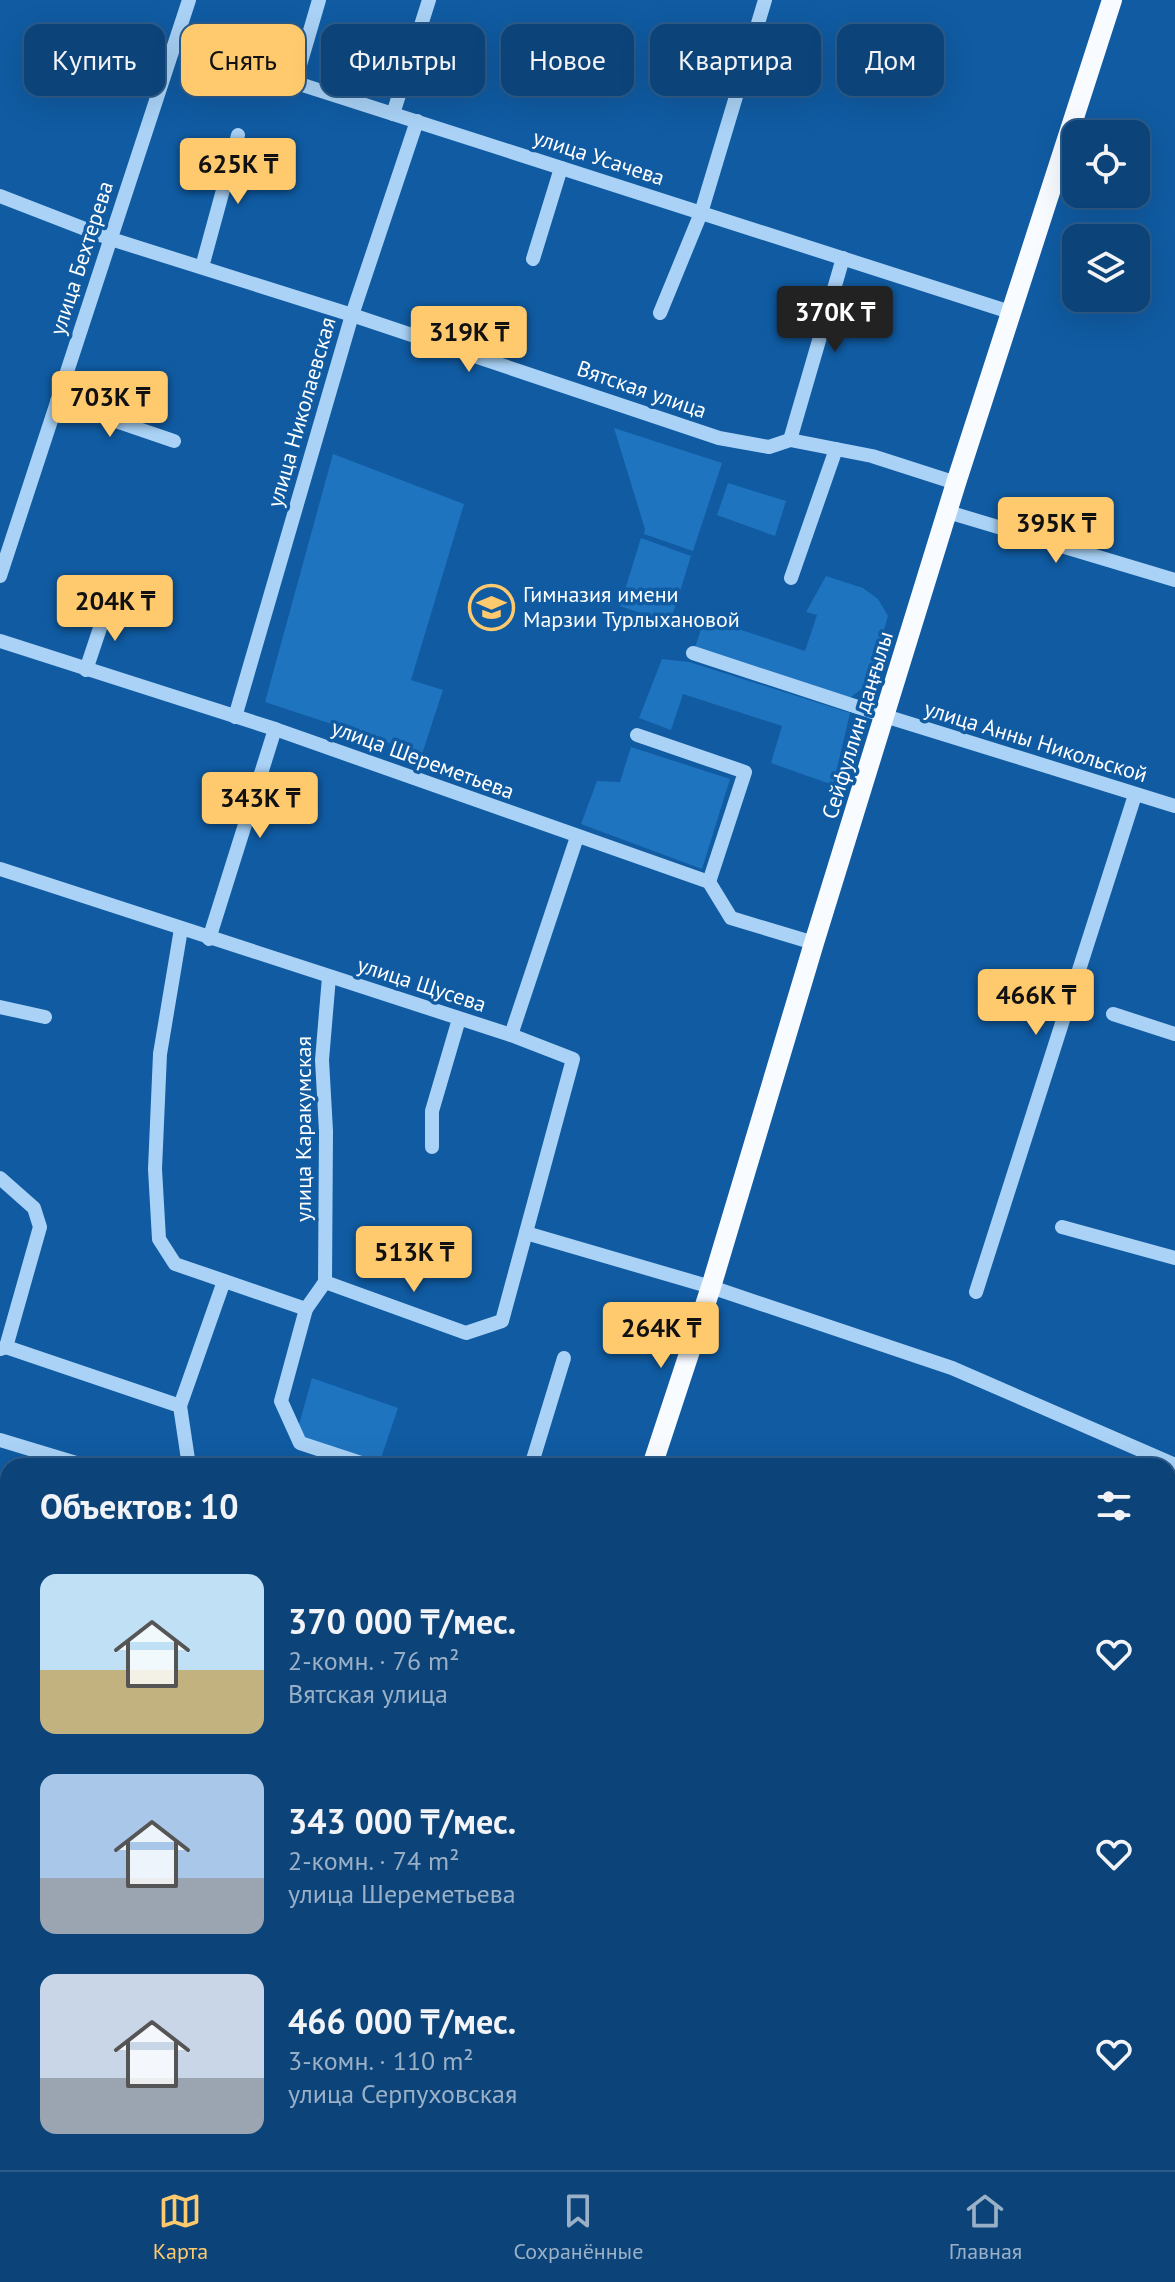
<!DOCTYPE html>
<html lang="ru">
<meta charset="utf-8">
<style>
body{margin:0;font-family:"PT Sans",sans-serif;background:#1a4e81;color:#f1f3f6;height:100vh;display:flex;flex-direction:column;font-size:30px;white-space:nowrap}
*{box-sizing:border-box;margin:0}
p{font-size:26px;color:#9ab0c7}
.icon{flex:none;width:44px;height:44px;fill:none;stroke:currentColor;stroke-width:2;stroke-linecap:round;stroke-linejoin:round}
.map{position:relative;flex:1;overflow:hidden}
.details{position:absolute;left:0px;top:1458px;width:1176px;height:712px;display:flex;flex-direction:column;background:#0c447a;border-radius:24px 24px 0 0;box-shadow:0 8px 32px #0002,0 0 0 2px #2c5c8b}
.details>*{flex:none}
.hud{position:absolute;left:24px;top:24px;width:1128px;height:72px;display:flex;gap:16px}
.buttons{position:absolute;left:1062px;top:120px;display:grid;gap:16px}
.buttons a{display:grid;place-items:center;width:88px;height:88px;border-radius:16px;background:#0c447a;box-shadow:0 8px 32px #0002,0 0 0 2px #2c5c8b;font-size:40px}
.price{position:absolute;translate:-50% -68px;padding:0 18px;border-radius:8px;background:#ffc96e;color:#111;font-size:26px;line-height:52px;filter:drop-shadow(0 2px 4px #0008)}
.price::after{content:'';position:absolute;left:50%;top:48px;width:24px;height:18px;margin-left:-12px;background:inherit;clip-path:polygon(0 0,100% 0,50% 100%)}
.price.current{background:#222;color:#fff}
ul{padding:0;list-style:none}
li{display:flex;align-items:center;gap:24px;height:200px;padding:0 40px}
li span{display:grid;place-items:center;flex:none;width:224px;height:160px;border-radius:16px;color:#555}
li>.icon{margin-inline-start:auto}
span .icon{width:96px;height:96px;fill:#fffc;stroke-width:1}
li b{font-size:34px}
h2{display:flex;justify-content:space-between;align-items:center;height:96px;padding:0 40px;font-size:34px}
.chip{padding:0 28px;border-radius:16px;background:#0c447a;box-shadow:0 8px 32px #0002,0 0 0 2px #2c5c8b;font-size:28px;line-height:72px}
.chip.current{background:#ffc96e;color:#111}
.tabs{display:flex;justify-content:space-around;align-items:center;height:112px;border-top:2px solid #2c5c8b;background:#0c447a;font-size:22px;color:#9ab0c7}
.tabs a{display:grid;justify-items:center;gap:4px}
.tabs .current{color:#ffc96e}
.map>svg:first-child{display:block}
.green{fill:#1f74bf}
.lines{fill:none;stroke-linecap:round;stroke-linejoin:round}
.minor{stroke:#a9d2f6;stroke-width:14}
.major{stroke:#f8fbff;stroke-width:20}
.labels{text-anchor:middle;stroke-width:7;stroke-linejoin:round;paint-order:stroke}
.street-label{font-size:22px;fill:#fff;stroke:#105ba2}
.poi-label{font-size:22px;fill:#fff;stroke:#105ba2;text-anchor:start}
</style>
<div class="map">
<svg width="1175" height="2170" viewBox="0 0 1175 2170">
<rect width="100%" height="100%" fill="#105ba2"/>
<g class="green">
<polygon points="614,428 722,463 693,551 644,534 645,529"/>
<polygon points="333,454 464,504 411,680 443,690 422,754 265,702"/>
<polygon points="728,483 786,501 775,536 717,515"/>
<polygon points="641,538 691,556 670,623 620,606"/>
<polygon points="826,576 863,588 878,599 888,616 868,684 843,703 693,653 705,618 805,651 817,615 806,612"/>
<polygon points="662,659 689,662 850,713 833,785 771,763 782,726 683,694 671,730 639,718"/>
<polygon points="631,747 730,779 702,869 581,824 597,781 620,782"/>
<polygon points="312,1378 398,1408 379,1464 304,1439 298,1428"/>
<polygon points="8,1694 8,2162 160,2162 153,2170 0,2170 0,1703"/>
</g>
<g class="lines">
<g class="minor">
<polyline points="175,44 1010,312"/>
<polyline points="295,82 319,0"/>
<polyline points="393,114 429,0"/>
<polyline points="0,196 111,239 352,315 719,438 769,447 790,440 872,456 956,483"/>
<polyline points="533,259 561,168"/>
<polyline points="202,267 238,135"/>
<polyline points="660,313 701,213 765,0"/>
<polyline points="57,401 174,441"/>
<polyline points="790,440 843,258"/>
<polyline points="948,512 1175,580"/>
<polyline points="0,576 189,0"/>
<polyline points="791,578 836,449"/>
<polyline points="0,641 275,729 709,882 731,918 814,943"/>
<polyline points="693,653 885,716 1175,806"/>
<polyline points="86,670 108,604"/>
<polyline points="235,717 352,315 417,121"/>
<polyline points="637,735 745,772 709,882"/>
<polyline points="0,869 511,1035 573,1059 502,1321 466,1333 325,1282"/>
<polyline points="181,929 160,1054 155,1169 159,1239 175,1264 306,1309 325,1282"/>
<polyline points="209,939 275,729"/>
<polyline points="0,1007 45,1017"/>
<polyline points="1113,1014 1175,1034"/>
<polyline points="511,1035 577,837"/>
<polyline points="432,1147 432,1111 459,1019"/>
<polyline points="0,1178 34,1208 40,1227 6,1347 0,1349"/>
<polyline points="1062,1227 1175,1258"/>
<polyline points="526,1233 711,1287 952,1368 1175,1465"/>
<polyline points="325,1282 326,1131 322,1060 329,977"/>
<polyline points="976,1292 1135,795"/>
<polyline points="306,1309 281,1401 300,1443 370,1466"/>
<polyline points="6,1347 180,1406 189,1466"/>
<polyline points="180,1406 224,1281"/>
<polyline points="0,1440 86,1466"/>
<polyline points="531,1466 564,1358"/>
<polyline points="1168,1592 1175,1594"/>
<polyline points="1168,1824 1175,1826"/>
<polyline points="468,2162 480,2170"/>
<polyline points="982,2162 995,2170"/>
<polyline points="350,2170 357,2162"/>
<polyline points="651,2170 656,2162"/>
<polyline points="1021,2170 1025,2162"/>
</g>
<g class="major">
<polyline points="652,1466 711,1287 814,943 956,483 1112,0"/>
<polyline points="203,2170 210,2162"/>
</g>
</g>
<defs>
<symbol id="school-ring" viewBox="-11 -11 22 22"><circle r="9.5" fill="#105ba2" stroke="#ffc96e" stroke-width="1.5"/><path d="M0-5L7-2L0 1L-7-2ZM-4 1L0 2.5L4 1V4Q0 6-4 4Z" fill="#ffc96e"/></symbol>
</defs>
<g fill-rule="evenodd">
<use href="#school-ring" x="466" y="582" width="51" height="51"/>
</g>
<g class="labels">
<g class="street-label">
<text transform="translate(599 157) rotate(18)" y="8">улица Усачева</text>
<text transform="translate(81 258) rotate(-72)" y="8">улица Бехтерева</text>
<text transform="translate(642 389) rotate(19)" y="8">Вятская улица</text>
<text transform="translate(301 412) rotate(-74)" y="8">улица Николаевская</text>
<text transform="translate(857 725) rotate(-73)" y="8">Сейфуллин даңғылы</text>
<text transform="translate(1036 741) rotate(17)" y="8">улица Анны Никольской</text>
<text transform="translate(423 759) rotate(20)" y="8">улица Шереметьева</text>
<text transform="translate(422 984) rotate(18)" y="8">улица Щусева</text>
<text transform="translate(303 1129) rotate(-90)" y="8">улица Каракумская</text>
</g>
<g class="poi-label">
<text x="523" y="602">Гимназия имени<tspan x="523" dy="25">Марзии Турлыхановой</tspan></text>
</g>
</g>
</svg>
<div class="buttons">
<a><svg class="icon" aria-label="locate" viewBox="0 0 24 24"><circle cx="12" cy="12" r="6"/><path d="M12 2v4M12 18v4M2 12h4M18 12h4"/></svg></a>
<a><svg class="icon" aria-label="layers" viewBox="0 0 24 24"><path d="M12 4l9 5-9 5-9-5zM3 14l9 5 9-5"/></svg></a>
</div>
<b class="price" style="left:238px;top:206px">625K ₸</b>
<b class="price current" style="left:835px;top:354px">370K ₸</b>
<b class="price" style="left:469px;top:374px">319K ₸</b>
<b class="price" style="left:110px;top:439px">703K ₸</b>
<b class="price" style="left:1056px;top:565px">395K ₸</b>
<b class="price" style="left:115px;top:643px">204K ₸</b>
<b class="price" style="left:260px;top:840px">343K ₸</b>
<b class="price" style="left:1036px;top:1037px">466K ₸</b>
<b class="price" style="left:414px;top:1294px">513K ₸</b>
<b class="price" style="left:661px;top:1370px">264K ₸</b>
<div class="hud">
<a class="chip">Купить</a>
<a class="chip current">Снять</a>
<a class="chip">Фильтры</a>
<a class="chip">Новое</a>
<a class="chip">Квартира</a>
<a class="chip">Дом</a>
</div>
<section class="details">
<h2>Объектов: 10<svg class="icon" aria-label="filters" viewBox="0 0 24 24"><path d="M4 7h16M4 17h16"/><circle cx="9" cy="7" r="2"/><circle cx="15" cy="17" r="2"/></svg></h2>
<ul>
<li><span style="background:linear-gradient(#bfe0f5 60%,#c2b280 0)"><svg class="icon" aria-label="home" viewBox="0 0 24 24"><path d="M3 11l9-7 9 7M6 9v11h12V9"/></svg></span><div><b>370 000 ₸/мес.</b><p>2-комн. · 76 m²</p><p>Вятская улица</p></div><svg class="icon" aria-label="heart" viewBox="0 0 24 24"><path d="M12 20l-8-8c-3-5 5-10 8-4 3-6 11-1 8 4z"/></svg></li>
<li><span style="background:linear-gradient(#a9c7e8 65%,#9aa5b1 0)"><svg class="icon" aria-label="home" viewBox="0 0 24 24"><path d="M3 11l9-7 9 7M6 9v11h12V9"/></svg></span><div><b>343 000 ₸/мес.</b><p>2-комн. · 74 m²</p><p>улица Шереметьева</p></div><svg class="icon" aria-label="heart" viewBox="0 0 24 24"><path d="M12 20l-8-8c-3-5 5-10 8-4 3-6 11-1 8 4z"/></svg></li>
<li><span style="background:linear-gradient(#c9d6e8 65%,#9aa5b1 0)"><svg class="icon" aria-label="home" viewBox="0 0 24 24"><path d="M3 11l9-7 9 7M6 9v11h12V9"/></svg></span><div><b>466 000 ₸/мес.</b><p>3-комн. · 110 m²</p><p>улица Серпуховская</p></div><svg class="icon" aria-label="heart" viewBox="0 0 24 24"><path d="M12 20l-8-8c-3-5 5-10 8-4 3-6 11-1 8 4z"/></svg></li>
</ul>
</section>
</div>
<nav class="tabs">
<a class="current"><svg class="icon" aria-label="map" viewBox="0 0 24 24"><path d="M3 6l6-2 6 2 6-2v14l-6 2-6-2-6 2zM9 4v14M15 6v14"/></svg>Карта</a>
<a><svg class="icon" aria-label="saved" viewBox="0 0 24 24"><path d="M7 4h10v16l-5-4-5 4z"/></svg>Сохранённые</a>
<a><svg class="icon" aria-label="home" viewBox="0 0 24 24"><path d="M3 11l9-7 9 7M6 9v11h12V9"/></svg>Главная</a>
</nav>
